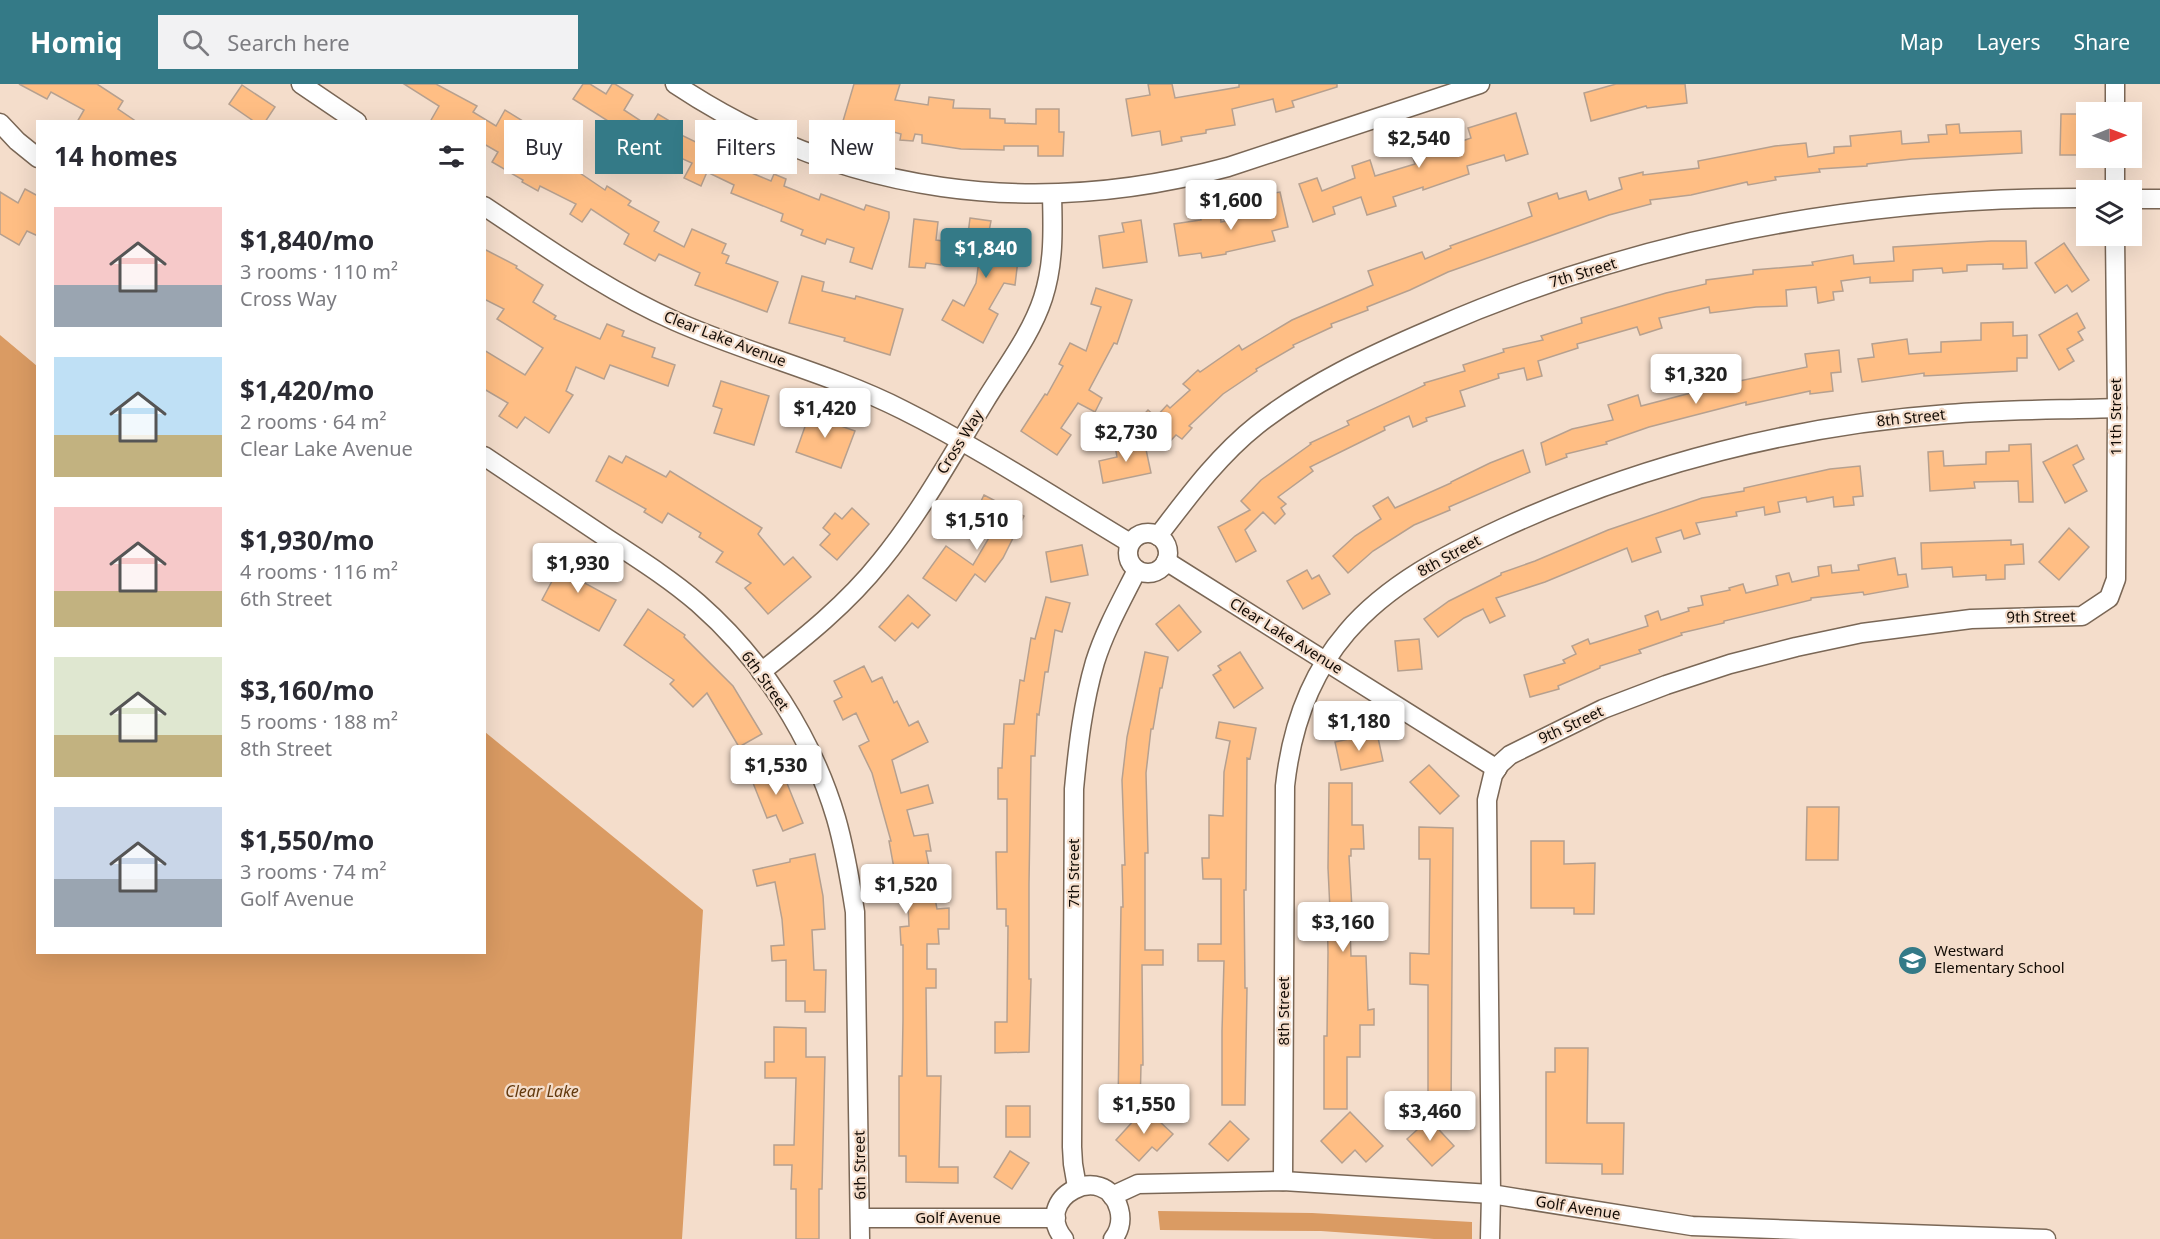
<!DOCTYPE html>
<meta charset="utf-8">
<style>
body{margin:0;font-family:"Noto Sans",sans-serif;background:#f2f2f3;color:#2b2b33;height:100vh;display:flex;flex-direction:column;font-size:22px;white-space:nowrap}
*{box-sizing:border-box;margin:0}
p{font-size:20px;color:#7c7c81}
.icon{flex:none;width:33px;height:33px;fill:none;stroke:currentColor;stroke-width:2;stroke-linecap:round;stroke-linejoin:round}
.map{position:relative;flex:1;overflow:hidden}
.details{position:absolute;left:36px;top:36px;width:450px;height:834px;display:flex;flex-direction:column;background:#fff;border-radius:0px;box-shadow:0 6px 24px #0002}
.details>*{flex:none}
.hud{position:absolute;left:504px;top:36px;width:570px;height:54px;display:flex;gap:12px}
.needle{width:39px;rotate:89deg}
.buttons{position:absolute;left:2076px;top:18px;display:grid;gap:12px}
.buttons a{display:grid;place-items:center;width:66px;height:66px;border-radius:0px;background:#fff;box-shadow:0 6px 24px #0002;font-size:30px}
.price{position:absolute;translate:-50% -51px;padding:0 14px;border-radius:6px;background:#fff;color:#222;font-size:20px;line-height:39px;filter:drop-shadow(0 2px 3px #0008)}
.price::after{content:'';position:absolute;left:50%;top:36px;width:18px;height:14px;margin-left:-9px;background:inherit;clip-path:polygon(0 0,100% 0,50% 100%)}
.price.current{background:#347a87;color:#fff}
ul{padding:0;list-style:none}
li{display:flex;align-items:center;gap:18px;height:150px;padding:0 18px}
li span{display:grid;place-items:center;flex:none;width:168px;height:120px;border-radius:0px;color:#555}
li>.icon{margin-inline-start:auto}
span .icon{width:72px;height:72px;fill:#fffc;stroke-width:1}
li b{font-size:26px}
h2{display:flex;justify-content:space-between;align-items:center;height:72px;padding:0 18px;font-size:26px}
.chip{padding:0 21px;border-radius:0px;background:#fff;box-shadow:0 6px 24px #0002;font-size:21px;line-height:54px}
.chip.current{background:#347a87;color:#fff}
header{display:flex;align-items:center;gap:36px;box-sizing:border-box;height:84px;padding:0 30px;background:#347a87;color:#fff}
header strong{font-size:28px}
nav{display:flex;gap:33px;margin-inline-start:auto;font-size:21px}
.search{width:420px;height:54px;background:#f2f2f3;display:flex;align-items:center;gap:15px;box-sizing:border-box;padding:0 21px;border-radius:0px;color:#7c7c81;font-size:22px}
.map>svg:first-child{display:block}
.water{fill:#da9b63}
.building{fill:#ffbe84;stroke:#b6a08f;stroke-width:1.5}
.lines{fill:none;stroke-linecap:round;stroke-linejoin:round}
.street-casing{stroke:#7a6756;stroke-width:21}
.street{stroke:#fff;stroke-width:18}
.labels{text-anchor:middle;stroke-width:4.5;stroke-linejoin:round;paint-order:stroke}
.street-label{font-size:15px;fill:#120b05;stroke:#f4ddcb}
.poi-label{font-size:15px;fill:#120b05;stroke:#f4ddcb;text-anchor:start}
.water-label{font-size:16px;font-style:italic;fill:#633a0e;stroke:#f4ddcb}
</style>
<header>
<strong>Homiq</strong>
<div class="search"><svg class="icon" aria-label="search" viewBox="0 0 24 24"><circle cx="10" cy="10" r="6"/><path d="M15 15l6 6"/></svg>Search here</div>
<nav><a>Map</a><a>Layers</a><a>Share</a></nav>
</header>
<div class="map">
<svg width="2160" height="1155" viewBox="0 0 2160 1155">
<rect width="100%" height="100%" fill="#f4ddcb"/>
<g class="water">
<polygon points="0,251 37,282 38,868 484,868 485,648 703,826 682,1155 0,1155"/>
<polygon points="1158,1127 1312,1129 1472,1138 1472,1155 1434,1155 1321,1147 1160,1146"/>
</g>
<g class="building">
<polygon points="19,0 97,0 123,17 118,25 137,38 77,38 84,26 51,8 47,15"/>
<polygon points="404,0 436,0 477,22 473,28 496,42 505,26 531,42 526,52 534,56 531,61 578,85 577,87 605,106 607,102 631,117 628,121 659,138 654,147 684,163 692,145 726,160 722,169 729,172 726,179 778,198 767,228 695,201 700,189 659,170 655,177 624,160 629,150 591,125 582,138 570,130 576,120 540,102 538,107 522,98 523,96 492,78 498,68 484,60 484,38 430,38 439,22"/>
<polygon points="583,0 590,0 606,10 612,0 615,0 633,11 624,26 650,43 658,30 678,42 675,48 710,65 712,61 732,71 728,79 771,97 774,90 786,95 784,102 819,116 821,110 864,126 866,121 889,128 889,134 872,185 850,178 854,164 827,155 825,160 801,151 803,146 781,137 783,130 731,109 734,101 707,88 701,102 684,94 692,79 663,66 657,76 620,52 624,47 573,15"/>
<polygon points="854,0 900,0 895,16 928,21 929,13 954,16 953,24 990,25 990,34 1005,35 1005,39 1036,40 1036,25 1059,25 1059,48 1064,48 1063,72 1038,72 1038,62 1004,62 1004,66 961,65 922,59 922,51 915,50 913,57 900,56 901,50 865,40 864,43 843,37"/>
<polygon points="1148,0 1172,0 1175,14 1239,3 1239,0 1337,0 1337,3 1292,17 1294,23 1276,28 1273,15 1232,25 1235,41 1206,46 1206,49 1181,53 1182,57 1162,61 1160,47 1132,52 1126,15 1150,11"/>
<polygon points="1616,0 1685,0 1687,19 1647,24 1646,22 1591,37 1584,9"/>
<polygon points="242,1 275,23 265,38 255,38 229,20"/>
<polygon points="1516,29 1528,70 1506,77 1504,71 1467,82 1469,90 1423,106 1423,103 1393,113 1396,122 1367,131 1361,113 1333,123 1335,130 1313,138 1299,100 1317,94 1322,107 1355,94 1352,82 1370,76 1375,92 1415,80 1409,63 1429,56 1433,67 1471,54 1468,44"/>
<polygon points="2061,30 2084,30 2084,71 2060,71"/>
<polygon points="1959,40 1960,49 2021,47 2022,69 1912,75 1867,80 1867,82 1819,85 1820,88 1775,93 1776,96 1748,101 1747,98 1691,111 1650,116 1651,120 1609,131 1448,188 1410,206 1367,223 1368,226 1331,240 1332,243 1293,261 1294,263 1256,285 1257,287 1223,310 1189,342 1192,344 1182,355 1176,351 1163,365 1136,339 1148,326 1156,333 1167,321 1170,324 1190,306 1183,300 1198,286 1200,288 1239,261 1242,266 1292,236 1373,201 1368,187 1422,168 1425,175 1451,164 1450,162 1532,132 1528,119 1557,109 1559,115 1586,107 1589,116 1622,105 1619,94 1643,88 1643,91 1699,84 1698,77 1775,62 1806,59 1808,73 1834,69 1834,63 1851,62 1850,52 1901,47 1902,60 1929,58 1928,51 1947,50 1946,41"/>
<polygon points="25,105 38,112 38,152 27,147 19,161 0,150 0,108 18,119"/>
<polygon points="1280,108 1288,143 1272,147 1275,157 1226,168 1226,170 1202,174 1201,169 1179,172 1174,140 1201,136 1199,129 1220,126 1221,138 1267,128 1263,111"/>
<polygon points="970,134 991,137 989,147 1021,151 1015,201 1004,199 989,225 998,230 983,259 942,236 953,216 964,222 976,199 980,168 966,166"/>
<polygon points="914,135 938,138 936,156 943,157 941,181 926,179 925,184 909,183"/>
<polygon points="1141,136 1147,178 1103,184 1099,152 1124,148 1122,139"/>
<polygon points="1991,157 2026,157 2027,184 2003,185 2003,180 1967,181 1967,187 1943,189 1942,184 1913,186 1913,197 1870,199 1870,193 1841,197 1843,207 1833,208 1834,216 1818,219 1816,203 1786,206 1787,222 1756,223 1710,229 1709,223 1659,234 1662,244 1640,251 1637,243 1577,260 1578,264 1538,277 1542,292 1527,296 1524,284 1498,290 1499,294 1460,307 1465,322 1426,334 1427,337 1413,343 1409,332 1384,343 1385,346 1310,383 1313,387 1278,413 1286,420 1281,424 1285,430 1275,440 1263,428 1245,446 1256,467 1236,478 1218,443 1250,426 1241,417 1261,396 1311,360 1310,359 1349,341 1347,337 1425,301 1424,299 1465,287 1463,281 1504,268 1503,265 1543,256 1541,252 1582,239 1581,234 1666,209 1706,200 1706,196 1753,190 1753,186 1813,181 1812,178 1853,171 1854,180 1894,177 1893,163"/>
<polygon points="2064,159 2089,196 2072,208 2067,201 2055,209 2035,179"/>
<polygon points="484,165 517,182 516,184 543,201 533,218 556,232 554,235 600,255 607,240 624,247 622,252 655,264 652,273 675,281 668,302 610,281 604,295 576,283 566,307 573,311 549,349 525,333 517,344 499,332 508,319 484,305 484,266 525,291 543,264 497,235 504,225 484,215"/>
<polygon points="802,192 824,198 822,207 855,215 856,212 903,225 890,271 844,257 845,254 789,239"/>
<polygon points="1096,204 1132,216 1117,260 1114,259 1089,306 1102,314 1095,328 1078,319 1061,344 1071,351 1057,371 1021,347 1045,310 1047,311 1063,282 1059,280 1070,259 1086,267 1101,223 1091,220"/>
<polygon points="2077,229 2085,244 2078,248 2083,256 2067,265 2074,277 2059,286 2039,251"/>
<polygon points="2013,238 2013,252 2027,251 2027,274 2017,274 2017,287 1924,292 1924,289 1862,298 1858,275 1874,273 1872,260 1907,255 1909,270 1941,268 1941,258 1981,256 1981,239"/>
<polygon points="1839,266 1841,288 1831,289 1833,307 1810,310 1810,307 1746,321 1746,318 1649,343 1606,358 1607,360 1566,370 1567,373 1546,381 1541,359 1572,345 1613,336 1608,321 1638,311 1641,322 1725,300 1807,283 1805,270"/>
<polygon points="721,297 769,312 754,361 714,349 722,325 713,322"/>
<polygon points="812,323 830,329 827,337 855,347 841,384 796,368"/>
<polygon points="1144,356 1151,389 1103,399 1099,377 1117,373 1115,362"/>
<polygon points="2031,360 2033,418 2019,418 2018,397 1974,398 1975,404 1930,407 1928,368 1943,367 1944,382 1986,380 1986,368 2009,367 2009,361"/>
<polygon points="2077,361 2084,375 2073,381 2087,407 2065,419 2043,378"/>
<polygon points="1523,366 1530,388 1449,423 1450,426 1414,441 1373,467 1348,489 1333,472 1355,452 1381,435 1373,422 1388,413 1395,424 1451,399 1451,398 1490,379"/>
<polygon points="609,372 622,379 626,372 666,393 670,387 762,444 758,450 784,481 793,473 811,493 768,530 745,504 751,499 716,478 723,468 699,453 701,449 668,429 662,439 644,428 646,425 596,397"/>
<polygon points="1860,382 1863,412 1853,413 1854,421 1834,423 1833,413 1807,418 1806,413 1778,418 1780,428 1765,431 1764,423 1736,428 1737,432 1696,439 1700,450 1684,455 1681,446 1656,454 1661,468 1632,478 1627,464 1545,498 1496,514 1505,532 1490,539 1483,525 1464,534 1438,553 1424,535 1449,517 1501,491 1501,489 1535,477 1608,446 1702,414 1744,407 1744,404 1830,385"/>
<polygon points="984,411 1024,432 1003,474 985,498 975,490 956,517 923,494 946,462 973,481 993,447 972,436"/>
<polygon points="852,424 869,440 837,476 820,461 830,450 823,444 835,429 842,435"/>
<polygon points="2069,444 2089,463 2059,496 2039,478"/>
<polygon points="2011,456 2011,461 2023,460 2024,480 2005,481 2005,495 1986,496 1986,491 1953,493 1952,483 1922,485 1921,459"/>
<polygon points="1082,461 1088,491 1051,498 1046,468"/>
<polygon points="568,467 589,478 579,496 616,516 599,547 542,516"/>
<polygon points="1895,474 1898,491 1906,490 1908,503 1864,511 1863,508 1811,514 1811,516 1724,537 1724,539 1681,549 1682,551 1639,566 1641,569 1600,582 1600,584 1558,602 1559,605 1530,613 1524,591 1565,579 1563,576 1576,570 1572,562 1588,555 1590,560 1648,542 1645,532 1658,527 1661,536 1689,527 1688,524 1703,521 1701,512 1730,506 1729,504 1743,500 1746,509 1778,501 1776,492 1789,489 1792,498 1819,492 1818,483 1831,481 1832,489 1859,486 1858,481"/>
<polygon points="1307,486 1312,495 1319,491 1330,510 1303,525 1287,497"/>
<polygon points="908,511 930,531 918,544 912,539 895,557 879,543"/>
<polygon points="1046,513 1070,519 1062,548 1055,546 1048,588 1045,588 1039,631 1037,630 1035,672 1031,672 1029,800 1029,895 1031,895 1029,968 995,969 995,938 1007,938 1008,842 1006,842 1006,825 997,825 996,768 1007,768 1007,715 998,715 998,684 1002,684 1004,640 1014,640 1020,596 1024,597 1031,554 1035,555"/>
<polygon points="1179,521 1201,548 1178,567 1156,540"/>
<polygon points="648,525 685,551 684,553 733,602 762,650 739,663 707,609 693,623 670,600 674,596 624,561"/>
<polygon points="1419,555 1422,585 1398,587 1395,557"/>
<polygon points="1145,568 1168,573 1162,604 1160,604 1153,645 1151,645 1146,689 1148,769 1145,769 1145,866 1163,866 1163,881 1142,881 1143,981 1141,981 1140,1023 1118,1023 1121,823 1123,823 1122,781 1125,781 1122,696 1127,653"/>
<polygon points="1240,568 1263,604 1234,624 1213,591 1221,586 1218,582"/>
<polygon points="864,582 872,598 882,593 894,619 897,617 909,642 918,637 928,658 892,676 901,709 928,701 933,719 907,726 914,752 928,750 931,767 926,767 937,825 949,824 949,845 938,845 939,860 927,860 927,885 936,885 936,904 926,904 927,992 941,992 939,1083 958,1083 958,1099 906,1098 906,1072 899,1072 899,992 902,992 903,936 903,861 901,861 900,843 909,842 907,800 897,801 889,757 891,757 872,689 859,662 869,657 856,629 843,636 834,617 842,613 834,597"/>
<polygon points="1219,638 1256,644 1250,675 1247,674 1246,806 1244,806 1245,904 1247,904 1245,1021 1222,1021 1222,947 1224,877 1198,877 1198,860 1221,860 1221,795 1203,795 1202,774 1209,774 1209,731 1223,732 1224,688 1230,657 1216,654"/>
<polygon points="1377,649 1383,677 1341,686 1335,658"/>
<polygon points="778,677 803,739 783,747 776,731 767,734 749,689"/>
<polygon points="1429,681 1459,712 1440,730 1410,698"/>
<polygon points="1329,699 1352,699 1352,741 1363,741 1364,765 1351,765 1351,772 1349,772 1352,825 1360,825 1360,845 1350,845 1351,872 1366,872 1368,926 1374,925 1374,941 1360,941 1360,973 1347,973 1347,1025 1324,1025 1324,952 1327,952 1328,868 1327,826 1330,826 1328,784"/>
<polygon points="1807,723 1839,723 1838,776 1806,776"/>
<polygon points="1419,743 1453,744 1451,1028 1428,1028 1428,901 1410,900 1410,869 1429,870 1430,775 1419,775"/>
<polygon points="1531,757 1564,757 1564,780 1595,779 1594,830 1574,830 1574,824 1531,824"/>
<polygon points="815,770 823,812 825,845 812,846 814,886 826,886 825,928 805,928 805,917 786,917 786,876 772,877 771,862 784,861 782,835 775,798 757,802 753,786 790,778 790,775"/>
<polygon points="774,943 806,944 806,973 825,973 822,1105 819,1105 819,1155 796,1155 796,1105 791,1105 792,1081 774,1081 774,1061 794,1061 796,994 765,994 765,978 774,978"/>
<polygon points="1555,964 1588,964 1587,1039 1624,1039 1623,1090 1602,1090 1602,1080 1546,1079 1546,988 1555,988"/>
<rect x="1006" y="1022" width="24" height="31"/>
<polygon points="1145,1024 1173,1050 1157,1067 1152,1063 1139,1077 1116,1056"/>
<polygon points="1350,1028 1383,1062 1366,1078 1355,1066 1342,1079 1321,1057"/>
<polygon points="1429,1035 1454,1062 1432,1082 1407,1055"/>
<polygon points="1230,1037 1249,1055 1228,1077 1209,1060"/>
<polygon points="1010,1067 1029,1079 1012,1105 994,1093"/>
</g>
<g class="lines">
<defs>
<g id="street">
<polyline points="301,0 357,38"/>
<path d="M675,0c168,112 360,135 553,83l252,-83"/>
<polyline points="2115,28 2115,0"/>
<polyline points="0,39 17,57 38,74"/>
<polyline points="2115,106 2115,74"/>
<polyline points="2132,115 2160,115"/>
<path d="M484,122c62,41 123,85 191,115 74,33 155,52 228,89 78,39 152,88 227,133"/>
<path d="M484,372c41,27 81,54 121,81 32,21 64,41 93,66 64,56 114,134 138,215 9,31 14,62 19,94l5,327"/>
<circle cx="1148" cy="469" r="20"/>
<path d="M1158,452c30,-39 60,-80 99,-111 52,-41 114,-70 175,-96 207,-91 429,-132 654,-131"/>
<polyline points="1166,477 1497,685"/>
<path d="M761,588c43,-34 86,-68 120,-111 40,-49 71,-106 104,-160 20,-33 46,-66 58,-103 11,-34 10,-68 9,-103"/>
<path d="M1283,1097l2,-395c6,-56 25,-111 62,-154 41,-48 100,-78 156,-104 139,-64 293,-103 445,-114 56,-5 112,-4 169,-6"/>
<path d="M1077,1103l-4,-23 -1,-17 2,-358c4,-43 9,-86 21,-127 10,-32 27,-62 42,-92"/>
<polyline points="1112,1112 1138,1100 1283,1097 1491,1110 1692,1142 2046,1155"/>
<polyline points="861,1134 1056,1134"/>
<path d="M1064,1155c-34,-41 41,-80 55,-30 3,11 1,21 -6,30"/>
<polyline points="1490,1155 1491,1110 1487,716 1493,691 1500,680 1510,671 1603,625 1666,601 1730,580 1796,563 1862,549 1971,535 2082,532 2109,514 2116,495 2117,324 2115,152"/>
</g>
</defs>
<use href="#street" class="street-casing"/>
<use href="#street" class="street"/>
</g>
<defs>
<symbol id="school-disc" viewBox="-11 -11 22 22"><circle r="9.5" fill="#347a87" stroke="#f4ddcb"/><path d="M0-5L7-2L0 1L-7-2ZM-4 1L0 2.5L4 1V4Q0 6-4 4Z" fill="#fff"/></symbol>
</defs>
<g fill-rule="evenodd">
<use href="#school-disc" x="1896" y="860" width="33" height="33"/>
</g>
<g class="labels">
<g class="street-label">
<text transform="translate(1583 189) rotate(-17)" y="5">7th Street</text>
<text transform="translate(725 255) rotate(21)" y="5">Clear Lake Avenue</text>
<text transform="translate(2116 333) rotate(-90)" y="5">11th Street</text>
<text transform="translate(1911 334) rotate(-6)" y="5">8th Street</text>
<text transform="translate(960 358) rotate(-58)" y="5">Cross Way</text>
<text transform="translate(1449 472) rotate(-29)" y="5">8th Street</text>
<text transform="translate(2041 533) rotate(-1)" y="5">9th Street</text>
<text transform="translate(1286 552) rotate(32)" y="5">Clear Lake Avenue</text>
<text transform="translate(765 597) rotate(54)" y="5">6th Street</text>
<text transform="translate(1571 641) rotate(-25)" y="5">9th Street</text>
<text transform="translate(1074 789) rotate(-90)" y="5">7th Street</text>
<text transform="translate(1284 927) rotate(-90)" y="5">8th Street</text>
<text transform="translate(860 1081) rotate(-91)" y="5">6th Street</text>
<text transform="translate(1578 1124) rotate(9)" y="5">Golf Avenue</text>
<text x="958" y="1139">Golf Avenue</text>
</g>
<g class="poi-label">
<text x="1934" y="872">Westward<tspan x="1934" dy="17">Elementary School</tspan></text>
</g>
<g class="water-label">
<text x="542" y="1013">Clear Lake</text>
</g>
</g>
</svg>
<div class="buttons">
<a><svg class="needle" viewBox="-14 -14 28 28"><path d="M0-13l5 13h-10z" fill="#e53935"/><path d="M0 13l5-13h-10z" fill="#7c7c81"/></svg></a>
<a><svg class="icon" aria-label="layers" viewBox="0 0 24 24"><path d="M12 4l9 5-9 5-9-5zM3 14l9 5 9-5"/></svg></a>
</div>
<b class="price" style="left:1419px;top:85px">$2,540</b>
<b class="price" style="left:1231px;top:147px">$1,600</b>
<b class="price current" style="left:986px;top:195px">$1,840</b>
<b class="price" style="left:1696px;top:321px">$1,320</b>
<b class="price" style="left:825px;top:355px">$1,420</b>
<b class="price" style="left:1126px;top:379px">$2,730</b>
<b class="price" style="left:977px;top:467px">$1,510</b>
<b class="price" style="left:578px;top:510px">$1,930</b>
<b class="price" style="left:1359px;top:668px">$1,180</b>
<b class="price" style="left:776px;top:712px">$1,530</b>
<b class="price" style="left:906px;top:831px">$1,520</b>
<b class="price" style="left:1343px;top:869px">$3,160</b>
<b class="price" style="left:1144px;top:1051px">$1,550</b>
<b class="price" style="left:1430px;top:1058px">$3,460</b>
<div class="hud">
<a class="chip">Buy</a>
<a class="chip current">Rent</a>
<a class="chip">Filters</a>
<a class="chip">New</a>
</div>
<section class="details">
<h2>14 homes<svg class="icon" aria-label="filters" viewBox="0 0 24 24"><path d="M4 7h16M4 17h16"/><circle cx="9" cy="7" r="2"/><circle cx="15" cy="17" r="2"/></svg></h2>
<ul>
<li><span style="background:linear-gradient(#f6c9c9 65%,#9aa5b1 0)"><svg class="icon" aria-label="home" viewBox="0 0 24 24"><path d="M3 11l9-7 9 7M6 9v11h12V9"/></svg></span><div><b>$1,840/mo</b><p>3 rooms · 110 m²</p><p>Cross Way</p></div></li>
<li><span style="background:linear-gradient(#bfe0f5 65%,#c2b280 0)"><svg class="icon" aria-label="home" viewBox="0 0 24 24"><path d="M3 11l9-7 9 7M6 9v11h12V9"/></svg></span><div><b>$1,420/mo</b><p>2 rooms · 64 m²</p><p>Clear Lake Avenue</p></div></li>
<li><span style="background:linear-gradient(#f6c9c9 70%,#c2b280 0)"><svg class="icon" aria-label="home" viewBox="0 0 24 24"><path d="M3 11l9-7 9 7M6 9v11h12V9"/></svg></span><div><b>$1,930/mo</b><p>4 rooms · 116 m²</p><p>6th Street</p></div></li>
<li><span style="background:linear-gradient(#dfe7d0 65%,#c2b280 0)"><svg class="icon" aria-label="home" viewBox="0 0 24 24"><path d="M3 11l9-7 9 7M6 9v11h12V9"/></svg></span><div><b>$3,160/mo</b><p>5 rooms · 188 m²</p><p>8th Street</p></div></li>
<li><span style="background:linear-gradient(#c9d6e8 60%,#9aa5b1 0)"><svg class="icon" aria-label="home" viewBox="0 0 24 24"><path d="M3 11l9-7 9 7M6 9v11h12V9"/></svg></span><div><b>$1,550/mo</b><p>3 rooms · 74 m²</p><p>Golf Avenue</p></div></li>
</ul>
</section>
</div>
